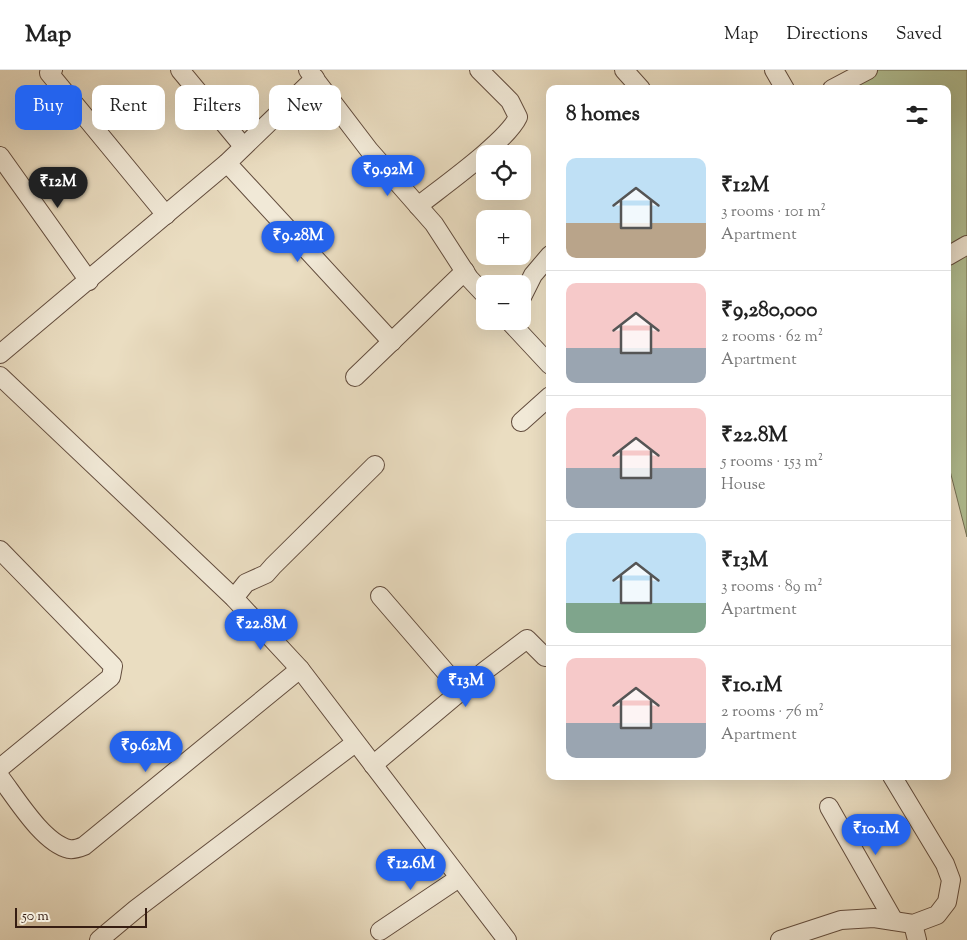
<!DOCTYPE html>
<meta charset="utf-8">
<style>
body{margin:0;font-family:"Sorts Mill Goudy",serif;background:#f6f6f6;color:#222;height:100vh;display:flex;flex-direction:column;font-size:19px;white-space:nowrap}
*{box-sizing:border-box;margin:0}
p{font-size:16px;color:#767676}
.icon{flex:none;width:28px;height:28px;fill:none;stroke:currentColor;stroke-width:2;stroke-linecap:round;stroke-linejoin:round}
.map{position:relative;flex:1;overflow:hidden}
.panel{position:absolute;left:546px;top:15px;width:405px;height:695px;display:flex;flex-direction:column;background:#fff;border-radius:10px;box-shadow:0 5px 20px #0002}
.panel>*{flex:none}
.hud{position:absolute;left:15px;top:15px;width:456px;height:45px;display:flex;gap:10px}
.fabs{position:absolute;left:476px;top:75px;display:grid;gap:10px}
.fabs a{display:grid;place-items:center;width:55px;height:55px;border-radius:10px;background:#fff;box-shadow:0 5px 20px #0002;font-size:25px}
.scale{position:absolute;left:15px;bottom:12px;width:132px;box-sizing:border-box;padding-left:5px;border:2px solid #361d12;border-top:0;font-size:14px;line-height:18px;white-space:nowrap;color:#361d12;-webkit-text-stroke:4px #f1e9d7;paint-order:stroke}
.price{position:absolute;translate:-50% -42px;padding:0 11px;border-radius:18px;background:#2563eb;color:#fff;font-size:16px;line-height:32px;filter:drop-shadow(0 1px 2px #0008)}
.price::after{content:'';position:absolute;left:50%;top:30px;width:15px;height:11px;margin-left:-8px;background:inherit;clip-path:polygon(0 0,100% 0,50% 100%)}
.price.selected{background:#222;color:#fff}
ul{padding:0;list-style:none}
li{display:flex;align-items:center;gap:15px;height:125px;padding:0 20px}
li+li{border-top:1px solid #e0e0e0}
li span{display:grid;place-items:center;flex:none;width:140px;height:100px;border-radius:10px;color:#555}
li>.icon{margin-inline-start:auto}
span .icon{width:60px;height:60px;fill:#fffc;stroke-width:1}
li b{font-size:21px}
h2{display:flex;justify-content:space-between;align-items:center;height:60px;padding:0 20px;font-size:21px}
.tag{padding:0 18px;border-radius:10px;background:#fff;box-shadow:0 5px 20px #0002;font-size:18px;line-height:45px}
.tag.selected{background:#2563eb;color:#fff}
header{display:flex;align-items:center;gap:30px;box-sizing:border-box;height:70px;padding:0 25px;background:#fff;border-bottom:1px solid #e0e0e0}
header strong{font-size:24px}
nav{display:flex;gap:28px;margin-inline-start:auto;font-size:18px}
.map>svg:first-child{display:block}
.green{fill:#b3c296;stroke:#747054}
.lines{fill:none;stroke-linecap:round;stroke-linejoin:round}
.minor-casing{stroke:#634d3e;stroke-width:20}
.minor{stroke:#f1e9d7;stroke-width:18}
</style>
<header>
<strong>Map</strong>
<nav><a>Map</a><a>Directions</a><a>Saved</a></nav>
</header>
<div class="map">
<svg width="967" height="870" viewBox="0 0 967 870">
<rect width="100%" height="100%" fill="#eaddc1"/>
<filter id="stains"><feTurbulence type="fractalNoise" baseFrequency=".004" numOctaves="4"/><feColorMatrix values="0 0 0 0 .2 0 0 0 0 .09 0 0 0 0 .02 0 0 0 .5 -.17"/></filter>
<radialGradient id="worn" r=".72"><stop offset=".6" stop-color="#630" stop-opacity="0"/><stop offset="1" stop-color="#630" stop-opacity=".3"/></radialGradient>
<polygon class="green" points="871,0 967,0 967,467 948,393 948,19 856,19 853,8"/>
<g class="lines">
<defs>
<g id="minor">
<polyline points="53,0 49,3 166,145"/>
<polyline points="180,0 243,76"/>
<polyline points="308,0 369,80 434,154 469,208 485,225"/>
<polyline points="624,0 641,19"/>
<polyline points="774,0 785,19"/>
<polyline points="832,19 868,0"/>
<polyline points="0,86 89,211"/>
<polyline points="227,93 392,272"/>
<path d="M418,136c24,-19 89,-65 100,-89l-8,-16 -31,-31"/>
<polyline points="948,186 967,175"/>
<polyline points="522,227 533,205 550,185"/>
<polyline points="509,251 550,295"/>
<polyline points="0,284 227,93 315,8"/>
<polyline points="0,306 234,528 300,599 507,870"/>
<polyline points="355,307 465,201"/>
<polyline points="521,352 550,326"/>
<polyline points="0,480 113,596 111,607 0,698"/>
<polyline points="380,526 462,621"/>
<polyline points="234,528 246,513 266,504 273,496 375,395"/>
<polyline points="373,695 486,600 527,569 545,587 550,586"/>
<path d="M0,707c16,21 43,66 69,72 5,1 10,-1 15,-3l216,-177"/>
<polyline points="829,737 894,851"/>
<polyline points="913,854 917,870"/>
<polyline points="380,861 459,808"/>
<polyline points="99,870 136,839 355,673"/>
<polyline points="780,870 841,850 874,848 913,854 937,845 947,832 951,810 945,794 892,706"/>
</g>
</defs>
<use href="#minor" class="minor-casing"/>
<use href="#minor" class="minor"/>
</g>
<rect width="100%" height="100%" filter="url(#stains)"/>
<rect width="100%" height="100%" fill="url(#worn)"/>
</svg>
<div class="fabs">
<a><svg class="icon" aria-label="locate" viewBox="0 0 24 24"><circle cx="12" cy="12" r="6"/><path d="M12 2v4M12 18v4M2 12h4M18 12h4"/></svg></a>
<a>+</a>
<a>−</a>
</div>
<div class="scale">50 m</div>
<b class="price" style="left:388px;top:127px">₹9.92M</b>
<b class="price selected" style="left:58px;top:139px">₹12M</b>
<b class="price" style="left:298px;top:193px">₹9.28M</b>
<b class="price" style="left:261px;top:581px">₹22.8M</b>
<b class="price" style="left:466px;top:638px">₹13M</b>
<b class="price" style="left:146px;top:703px">₹9.62M</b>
<b class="price" style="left:876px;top:786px">₹10.1M</b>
<b class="price" style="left:411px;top:821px">₹12.6M</b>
<div class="hud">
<a class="tag selected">Buy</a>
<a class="tag">Rent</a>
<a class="tag">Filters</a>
<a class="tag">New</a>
</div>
<section class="panel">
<h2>8 homes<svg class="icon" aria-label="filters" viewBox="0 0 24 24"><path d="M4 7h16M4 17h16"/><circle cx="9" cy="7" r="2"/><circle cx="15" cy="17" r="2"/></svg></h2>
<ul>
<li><span style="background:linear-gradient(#bfe0f5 65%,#b9a48a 0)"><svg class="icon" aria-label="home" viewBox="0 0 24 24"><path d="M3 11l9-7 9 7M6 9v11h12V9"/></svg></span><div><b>₹12M</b><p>3 rooms · 101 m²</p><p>Apartment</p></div></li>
<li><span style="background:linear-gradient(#f6c9c9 65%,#9aa5b1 0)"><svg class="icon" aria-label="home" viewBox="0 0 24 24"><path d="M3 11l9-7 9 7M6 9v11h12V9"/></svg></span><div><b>₹9,280,000</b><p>2 rooms · 62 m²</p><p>Apartment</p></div></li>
<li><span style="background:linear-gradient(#f6c9c9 60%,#9aa5b1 0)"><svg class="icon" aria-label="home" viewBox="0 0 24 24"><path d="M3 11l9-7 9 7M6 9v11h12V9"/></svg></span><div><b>₹22.8M</b><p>5 rooms · 153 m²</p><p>House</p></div></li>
<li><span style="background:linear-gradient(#bfe0f5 70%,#7fa58c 0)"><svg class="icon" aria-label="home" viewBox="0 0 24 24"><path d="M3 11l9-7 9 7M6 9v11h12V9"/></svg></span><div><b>₹13M</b><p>3 rooms · 89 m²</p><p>Apartment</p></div></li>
<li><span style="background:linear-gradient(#f6c9c9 65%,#9aa5b1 0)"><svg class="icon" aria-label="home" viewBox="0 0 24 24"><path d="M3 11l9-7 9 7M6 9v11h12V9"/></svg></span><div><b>₹10.1M</b><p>2 rooms · 76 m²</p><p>Apartment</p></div></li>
</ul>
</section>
</div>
